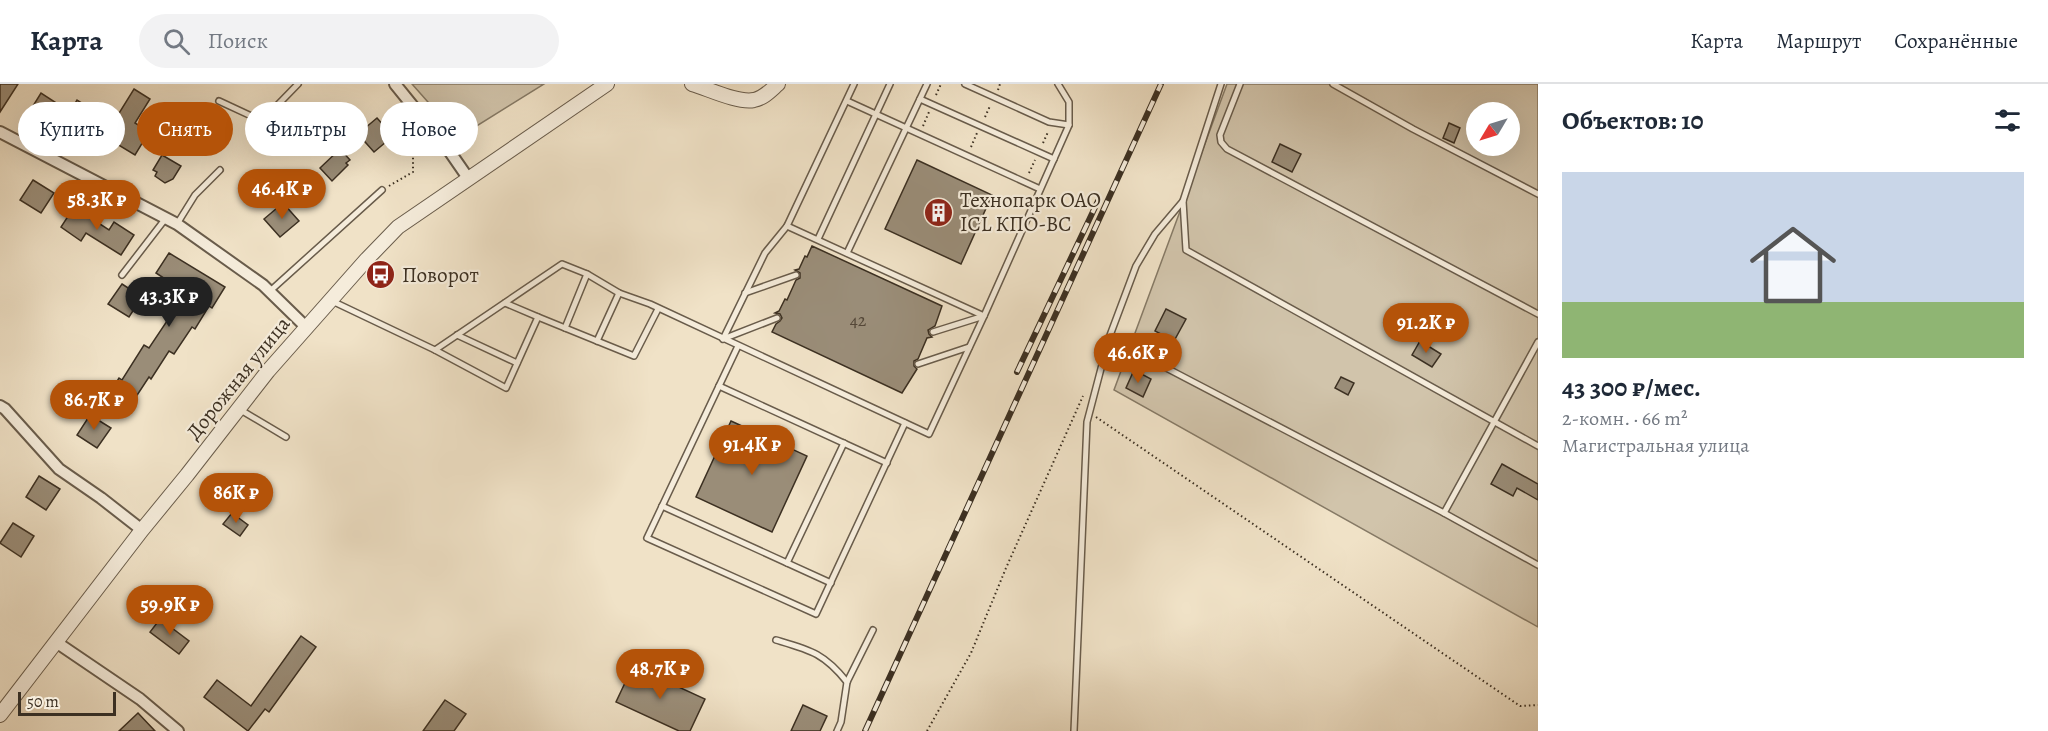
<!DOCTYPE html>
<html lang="ru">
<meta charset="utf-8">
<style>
body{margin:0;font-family:Alegreya,serif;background:#f2f2f3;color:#1f2937;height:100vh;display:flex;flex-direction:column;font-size:22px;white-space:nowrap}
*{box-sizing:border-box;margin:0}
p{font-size:20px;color:#747a83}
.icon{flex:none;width:33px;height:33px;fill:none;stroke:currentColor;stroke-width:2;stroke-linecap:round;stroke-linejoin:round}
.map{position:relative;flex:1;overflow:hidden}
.panel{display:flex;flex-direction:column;background:#fff;width:510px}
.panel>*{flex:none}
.top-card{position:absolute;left:18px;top:18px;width:570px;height:54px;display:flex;gap:12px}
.needle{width:39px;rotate:232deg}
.buttons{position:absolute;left:1466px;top:18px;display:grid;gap:12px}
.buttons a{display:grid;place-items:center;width:54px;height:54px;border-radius:50%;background:#fff;box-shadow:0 6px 24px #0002;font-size:30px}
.scale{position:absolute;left:18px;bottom:15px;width:98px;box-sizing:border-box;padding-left:6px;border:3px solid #3c3022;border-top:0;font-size:16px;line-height:21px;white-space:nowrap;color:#3c3022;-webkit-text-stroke:4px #f5ecdb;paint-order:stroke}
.price{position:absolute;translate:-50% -51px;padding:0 14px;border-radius:21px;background:#b45309;color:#fff;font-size:20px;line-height:39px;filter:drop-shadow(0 2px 3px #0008)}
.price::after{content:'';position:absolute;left:50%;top:36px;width:18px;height:14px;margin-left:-9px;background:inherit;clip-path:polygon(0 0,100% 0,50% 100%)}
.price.current{background:#222;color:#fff}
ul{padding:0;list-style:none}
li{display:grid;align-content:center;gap:12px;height:318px;padding:0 24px}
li+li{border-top:2px solid #e0e1e3}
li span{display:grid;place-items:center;height:186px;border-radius:0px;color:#555}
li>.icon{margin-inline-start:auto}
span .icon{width:108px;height:108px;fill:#fffc;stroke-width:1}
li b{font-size:26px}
h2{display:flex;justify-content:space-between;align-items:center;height:72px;padding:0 24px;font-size:26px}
.tag{padding:0 21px;border-radius:27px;background:#fff;box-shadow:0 6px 24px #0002;font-size:21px;line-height:54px}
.tag.current{background:#b45309;color:#fff}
header{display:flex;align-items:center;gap:36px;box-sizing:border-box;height:84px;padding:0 30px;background:#fff;border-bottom:2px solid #e0e1e3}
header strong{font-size:28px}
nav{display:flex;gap:33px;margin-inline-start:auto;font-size:21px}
.search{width:420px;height:54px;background:#f2f2f3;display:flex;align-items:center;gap:15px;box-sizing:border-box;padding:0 21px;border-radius:33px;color:#747a83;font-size:22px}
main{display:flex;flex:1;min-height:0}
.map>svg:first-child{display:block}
.green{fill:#d1c4ab;stroke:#867a66;stroke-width:1.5;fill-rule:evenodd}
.building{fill:#9a8d78;stroke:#3c3022;stroke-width:1.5}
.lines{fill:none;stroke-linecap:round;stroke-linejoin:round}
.service-casing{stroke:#695c4b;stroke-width:8}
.minor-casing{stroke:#695c4b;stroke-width:14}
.tertiary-casing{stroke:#695c4b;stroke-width:16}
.path{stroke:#3c3022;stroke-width:2;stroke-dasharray:1.5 3;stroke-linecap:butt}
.service{stroke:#f5ecdb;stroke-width:5}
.minor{stroke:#f5ecdb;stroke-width:10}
.tertiary{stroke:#f5ecdb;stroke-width:14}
.rail-casing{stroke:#3c3022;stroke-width:6}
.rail{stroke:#f5ecdb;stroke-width:4;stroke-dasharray:11;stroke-linecap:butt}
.labels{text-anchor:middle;stroke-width:4.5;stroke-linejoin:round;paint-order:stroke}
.number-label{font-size:18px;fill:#544738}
.poi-label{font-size:21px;fill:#3c3022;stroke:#f5ecdb;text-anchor:start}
.street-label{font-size:21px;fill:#3c3022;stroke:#f5ecdb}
</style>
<header>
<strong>Карта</strong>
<div class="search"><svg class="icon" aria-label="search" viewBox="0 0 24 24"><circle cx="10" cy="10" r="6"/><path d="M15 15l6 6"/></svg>Поиск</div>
<nav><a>Карта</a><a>Маршрут</a><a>Сохранённые</a></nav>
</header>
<main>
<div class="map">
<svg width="1538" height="647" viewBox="0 0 1538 647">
<rect width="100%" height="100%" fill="#f0e2c7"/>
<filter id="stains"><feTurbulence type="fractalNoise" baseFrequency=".00333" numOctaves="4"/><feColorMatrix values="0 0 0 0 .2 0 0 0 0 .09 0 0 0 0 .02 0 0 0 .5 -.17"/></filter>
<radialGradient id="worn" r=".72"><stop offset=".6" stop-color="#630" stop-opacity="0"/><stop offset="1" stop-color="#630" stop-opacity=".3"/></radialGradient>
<g class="green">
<polygon points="412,0 544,0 459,53"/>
<path d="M1227,0h311v543l-424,-237zM1476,28h33v34h-33z"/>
</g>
<g class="building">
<polygon points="0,0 18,0 0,28"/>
<polygon points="134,5 150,15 135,39 149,48 135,71 89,43 84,50 56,31 48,43 28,30 41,9 70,28 77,16 113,39"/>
<polygon points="205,21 226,33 230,42 224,43 218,55 194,42"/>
<polygon points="294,27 308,41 294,55 280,41"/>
<polygon points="377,34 393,52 374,68 358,50"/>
<polygon points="1449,39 1460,44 1454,59 1443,54"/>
<polygon points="1280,60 1301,70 1292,88 1272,78"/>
<polygon points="340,65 350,76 346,79 348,81 332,97 320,84"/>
<polygon points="162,71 181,82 173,95 165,99 155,92 157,88 153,86"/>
<polygon points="917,76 992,111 961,180 885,145"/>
<polygon points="33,96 54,109 41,129 20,116"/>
<polygon points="283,119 299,137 280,153 264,135"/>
<polygon points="74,123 109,146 114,138 134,151 121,171 86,149 81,157 61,143"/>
<polygon points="812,162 942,222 935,242 928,246 929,250 932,253 927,254 918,275 914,277 914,282 917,285 902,309 772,248 776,240 780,237 782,234 780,230 775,229 779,227 785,215 787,216 796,196 800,194 800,189 795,186 799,185 805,172 807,173"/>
<polygon points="169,169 225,203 212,224 209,222 195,245 192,243 174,270 169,267 151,295 149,293 126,328 106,315 119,294 122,296 144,261 149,264 167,237 170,239 188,210 156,189"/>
<polygon points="122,200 142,213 129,233 108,220"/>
<polygon points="1166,225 1186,235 1174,257 1155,247"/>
<polygon points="1420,257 1441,270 1432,283 1412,271"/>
<polygon points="1134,286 1151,295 1143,313 1126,304"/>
<polygon points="1341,293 1354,299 1348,311 1335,304"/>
<polygon points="90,331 111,344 97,364 77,351"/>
<polygon points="731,337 807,372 772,448 696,413"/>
<polygon points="1502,380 1538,400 1538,416 1517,404 1513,412 1491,400"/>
<polygon points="39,392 60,405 46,426 26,413"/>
<polygon points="232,429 248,441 240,452 223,440"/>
<polygon points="13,439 34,452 21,473 0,459"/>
<polygon points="160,535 189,557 179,570 150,548"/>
<polygon points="301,552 316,563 269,628 265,625 248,647 204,613 217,596 251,622"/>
<polygon points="633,582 705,615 690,647 679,647 616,618"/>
<polygon points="445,616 466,630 454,647 423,647"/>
<polygon points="803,621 827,632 820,647 791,647"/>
<polygon points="138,629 155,647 119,647"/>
</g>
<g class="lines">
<defs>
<g id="service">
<polyline points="965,0 1049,38 1069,41"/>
<polyline points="1221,0 1183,117 1186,166 1538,362"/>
<polyline points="1240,0 1220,51 1221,58 1227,65 1538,230"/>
<polyline points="1333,0 1413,45 1538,110"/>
<polyline points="920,15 1054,75"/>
<polyline points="219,17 262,37 298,0"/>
<polyline points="847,17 1040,105"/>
<polyline points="177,140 195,111 220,86"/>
<polyline points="818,155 890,0"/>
<polyline points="847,169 927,0"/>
<polyline points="122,191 166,134"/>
<polyline points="269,208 382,106"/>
<polyline points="745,209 796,191"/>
<polyline points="332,217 435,266 562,180 587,190 619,209 650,220 929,350 984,232 787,142"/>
<polyline points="505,219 538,233"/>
<polyline points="565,244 587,190"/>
<polyline points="933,248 984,232 1069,41 1069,18 1058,0"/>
<polyline points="457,251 517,279"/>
<polyline points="1109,254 1444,429 1538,481"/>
<polyline points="723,255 765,169 787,142 854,0"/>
<polyline points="723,255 777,234"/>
<polyline points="597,257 619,209"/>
<polyline points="738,262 647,454 816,530 905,339"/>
<polyline points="435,266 506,304 538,233 634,272 658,225"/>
<polyline points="918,280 969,263"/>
<polyline points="719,302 887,379"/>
<polyline points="239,325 286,353"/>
<polyline points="662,422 831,499"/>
<polyline points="1444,429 1538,258"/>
<polyline points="787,479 844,359"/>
<path d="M776,556c34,10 48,13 71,42"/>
<polyline points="837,647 841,638 847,598 873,546"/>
<polyline points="1074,647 1087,338 1109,254 1136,182 1155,150 1183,117"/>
</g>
<g id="minor">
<polyline points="395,0 450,68 468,94"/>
<polyline points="0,48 177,140 263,201 306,243"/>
<polyline points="0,322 5,325 59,385 101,414 142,446"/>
<polyline points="56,558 140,615 178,647"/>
</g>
<g id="tertiary">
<path d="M692,0c17,5 45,19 62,16 10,-2 17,-10 24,-16"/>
<polyline points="0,631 142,446 187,391 268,287 367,175 398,143 607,0"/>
</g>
</defs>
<use href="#service" class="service-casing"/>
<use href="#minor" class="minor-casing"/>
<use href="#tertiary" class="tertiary-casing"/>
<g class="path">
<polyline points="998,6 1000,0"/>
<polyline points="936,11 941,0"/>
<polyline points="985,33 990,22"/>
<polyline points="923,42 929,28"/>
<polyline points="1043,59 1048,48"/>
<polyline points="971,63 977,49"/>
<polyline points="1029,89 1035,76"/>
<polyline points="389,102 413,88 413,66 423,52"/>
<polyline points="1096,333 1520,622 1538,621"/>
<polyline points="927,647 971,569 1006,484 1083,312"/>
</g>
<use href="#service" class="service"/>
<use href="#minor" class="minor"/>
<use href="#tertiary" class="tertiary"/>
<defs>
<g id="rail">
<polyline points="1017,288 1098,117"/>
<polyline points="865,647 1161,0"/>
</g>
</defs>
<use href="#rail" class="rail-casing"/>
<use href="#rail" class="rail"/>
</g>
<defs>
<symbol id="building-disc" viewBox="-11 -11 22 22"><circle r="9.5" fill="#8f2418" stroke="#f5ecdb"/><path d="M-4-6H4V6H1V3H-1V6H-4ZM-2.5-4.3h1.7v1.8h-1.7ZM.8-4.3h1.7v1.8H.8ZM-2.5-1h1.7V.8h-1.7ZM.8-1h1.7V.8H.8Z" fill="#fff"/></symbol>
<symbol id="bus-disc" viewBox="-11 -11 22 22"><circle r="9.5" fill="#8f2418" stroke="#f5ecdb"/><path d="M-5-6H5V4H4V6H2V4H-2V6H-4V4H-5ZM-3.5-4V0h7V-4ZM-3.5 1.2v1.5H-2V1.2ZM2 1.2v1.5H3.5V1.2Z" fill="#fff"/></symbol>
</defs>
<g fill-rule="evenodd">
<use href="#building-disc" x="922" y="112" width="33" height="33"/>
<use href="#bus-disc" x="364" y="174" width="33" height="33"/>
</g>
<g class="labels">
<g class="number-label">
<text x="858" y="242">42</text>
</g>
<g class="poi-label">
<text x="960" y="123">Технопарк OAO<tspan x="960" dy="24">ICL КПО-ВС</tspan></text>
<text x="402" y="198">Поворот</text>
</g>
<g class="street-label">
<text transform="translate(238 294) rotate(-51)" y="7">Дорожная улица</text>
</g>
</g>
<rect width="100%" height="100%" filter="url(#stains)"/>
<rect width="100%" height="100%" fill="url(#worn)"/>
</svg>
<div class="buttons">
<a><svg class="needle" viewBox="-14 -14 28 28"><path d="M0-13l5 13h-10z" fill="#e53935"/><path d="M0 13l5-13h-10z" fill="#747a83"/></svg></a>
</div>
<div class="scale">50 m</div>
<b class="price" style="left:282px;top:136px">46.4K ₽</b>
<b class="price" style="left:97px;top:147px">58.3K ₽</b>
<b class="price current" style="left:169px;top:244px">43.3K ₽</b>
<b class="price" style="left:1426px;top:270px">91.2K ₽</b>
<b class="price" style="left:1138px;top:300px">46.6K ₽</b>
<b class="price" style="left:94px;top:347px">86.7K ₽</b>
<b class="price" style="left:752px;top:392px">91.4K ₽</b>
<b class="price" style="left:236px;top:440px">86K ₽</b>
<b class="price" style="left:170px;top:552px">59.9K ₽</b>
<b class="price" style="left:660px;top:616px">48.7K ₽</b>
<div class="top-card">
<a class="tag">Купить</a>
<a class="tag current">Снять</a>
<a class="tag">Фильтры</a>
<a class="tag">Новое</a>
</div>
</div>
<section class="panel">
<h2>Объектов: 10<svg class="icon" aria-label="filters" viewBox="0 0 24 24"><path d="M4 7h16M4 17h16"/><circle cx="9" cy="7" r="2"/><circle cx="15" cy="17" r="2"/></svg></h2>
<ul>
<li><span style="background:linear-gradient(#c9d6e8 70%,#8fb573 0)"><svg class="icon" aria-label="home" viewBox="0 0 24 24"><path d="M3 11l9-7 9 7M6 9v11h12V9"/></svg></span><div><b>43 300 ₽/мес.</b><p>2-комн. · 66 m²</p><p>Магистральная улица</p></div></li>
</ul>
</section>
</main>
